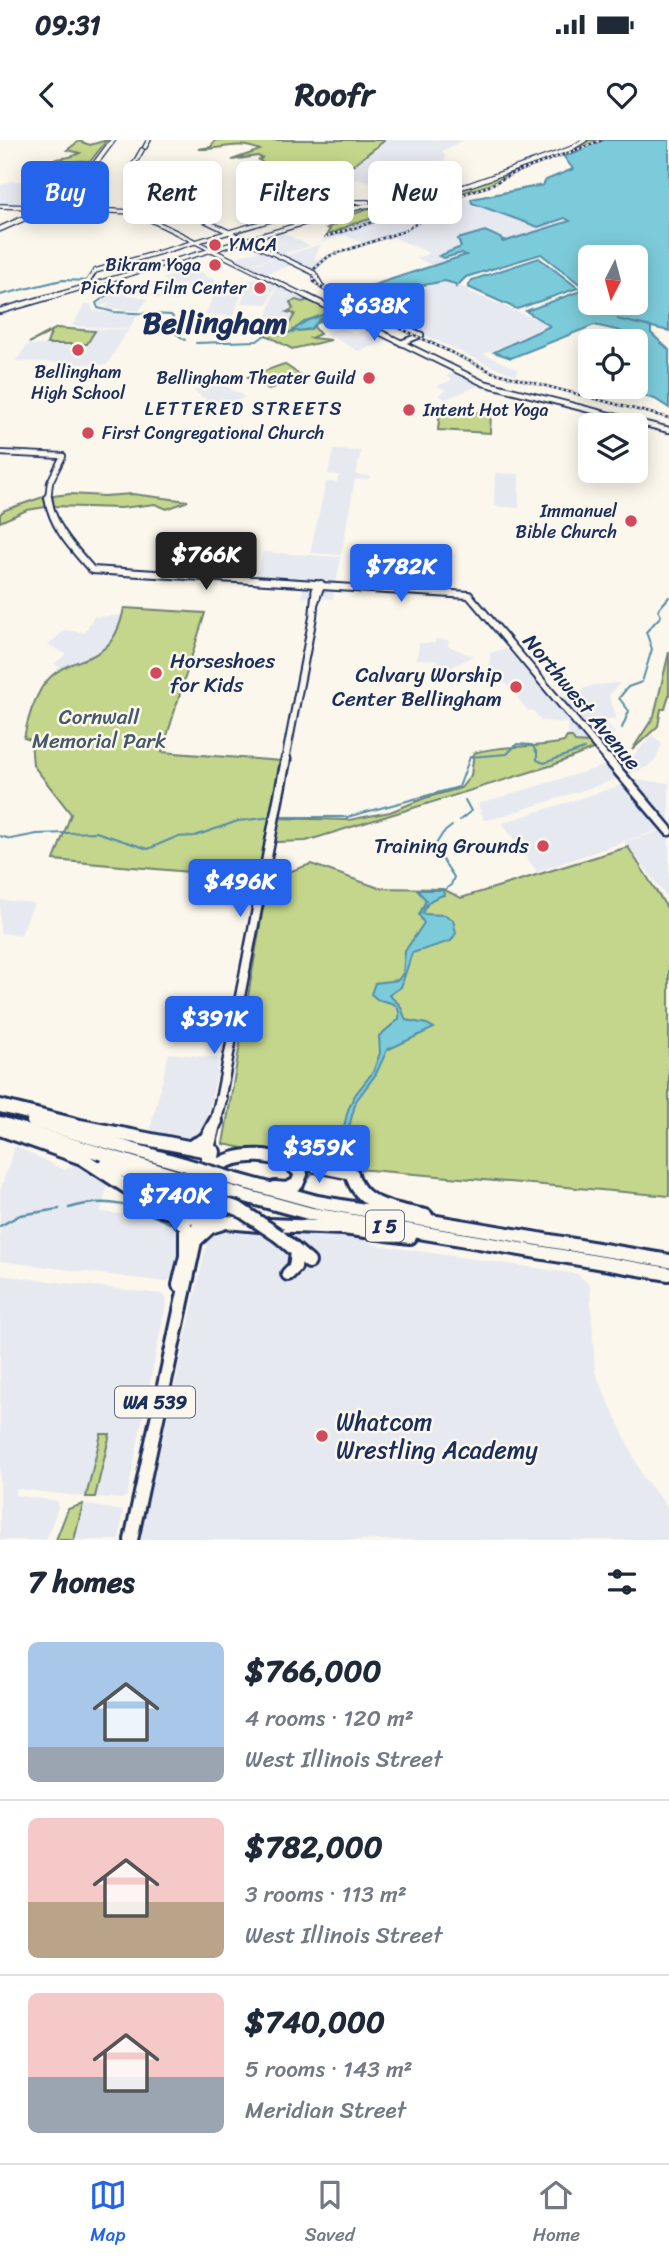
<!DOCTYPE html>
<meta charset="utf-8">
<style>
body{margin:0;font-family:Sriracha,sans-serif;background:#f6f6f7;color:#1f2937;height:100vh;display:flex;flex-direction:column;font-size:26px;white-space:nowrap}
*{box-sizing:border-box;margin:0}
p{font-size:23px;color:#747a83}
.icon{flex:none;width:38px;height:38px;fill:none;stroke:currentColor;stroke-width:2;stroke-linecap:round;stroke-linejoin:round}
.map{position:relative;height:1400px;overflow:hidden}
.side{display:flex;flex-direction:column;background:#fff;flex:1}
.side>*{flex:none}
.banner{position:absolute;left:21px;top:21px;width:628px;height:63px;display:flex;gap:14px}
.needle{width:46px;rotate:186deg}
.tools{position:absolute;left:578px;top:105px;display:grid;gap:14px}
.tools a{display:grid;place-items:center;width:70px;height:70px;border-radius:10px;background:#fff;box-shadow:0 4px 18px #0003;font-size:35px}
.price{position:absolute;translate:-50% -60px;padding:0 16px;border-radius:7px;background:#2563eb;color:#fff;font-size:23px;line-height:46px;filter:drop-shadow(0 2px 4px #0008)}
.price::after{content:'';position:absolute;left:50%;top:42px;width:21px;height:16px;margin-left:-10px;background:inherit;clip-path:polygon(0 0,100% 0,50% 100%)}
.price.active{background:#222;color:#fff}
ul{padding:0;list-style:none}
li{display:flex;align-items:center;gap:21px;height:175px;padding:0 28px}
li+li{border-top:2px solid #e0e1e3}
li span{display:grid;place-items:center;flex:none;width:196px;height:140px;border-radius:10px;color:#555}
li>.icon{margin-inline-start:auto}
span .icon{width:84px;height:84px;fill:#fffc;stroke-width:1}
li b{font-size:30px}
h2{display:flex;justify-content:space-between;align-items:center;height:84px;padding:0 28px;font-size:30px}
.chip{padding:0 24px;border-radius:10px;background:#fff;box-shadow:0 4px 18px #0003;font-size:24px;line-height:63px}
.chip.active{background:#2563eb;color:#fff}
.status{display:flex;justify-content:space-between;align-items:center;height:49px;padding:0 35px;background:#fff;direction:ltr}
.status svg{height:19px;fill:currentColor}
header{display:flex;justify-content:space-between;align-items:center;height:91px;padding:0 28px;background:#fff;font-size:32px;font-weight:700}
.dock{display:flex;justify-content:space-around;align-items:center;height:98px;border-top:2px solid #e0e1e3;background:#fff;font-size:19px;color:#747a83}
.dock a{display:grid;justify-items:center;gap:4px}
.dock .active{color:#2563eb}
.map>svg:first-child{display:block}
.built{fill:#e7e9f0}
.green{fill:#c4d68b;stroke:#708274;stroke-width:2}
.water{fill:#7ccbda;stroke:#558da8;stroke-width:2;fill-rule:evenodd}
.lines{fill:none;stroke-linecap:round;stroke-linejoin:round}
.stream-far1{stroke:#558da8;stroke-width:2}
.stream{stroke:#558da8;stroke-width:2.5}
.major-far4-casing{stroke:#1b2f5e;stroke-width:6}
.major-far3-casing{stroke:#1b2f5e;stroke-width:8}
.major-far2-casing{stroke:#1b2f5e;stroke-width:10}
.major-far1-casing{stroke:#1b2f5e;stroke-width:13}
.major-casing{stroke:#1b2f5e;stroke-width:15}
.highway-far1-casing{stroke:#1b2f5e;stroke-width:7}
.highway-casing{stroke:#1b2f5e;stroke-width:18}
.major-far4{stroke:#fbf7ec;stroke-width:3.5}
.major-far3{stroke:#fbf7ec;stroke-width:4.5}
.major-far2{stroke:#fbf7ec;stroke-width:6}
.major-far1{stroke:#fbf7ec;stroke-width:8}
.major{stroke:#fbf7ec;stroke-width:10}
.highway-far1{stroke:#fbf7ec;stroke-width:4.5}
.highway{stroke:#fbf7ec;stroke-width:12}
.rail-casing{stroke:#1b2f5e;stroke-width:2.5}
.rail{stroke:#fbf7ec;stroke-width:2;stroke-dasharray:2.5;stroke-linecap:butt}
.major-bridge-casing{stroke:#1b2f5e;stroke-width:6;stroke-linecap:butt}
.highway-bridge-far1-casing{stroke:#1b2f5e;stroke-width:7;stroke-linecap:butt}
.highway-bridge-casing{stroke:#1b2f5e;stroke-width:18;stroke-linecap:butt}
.major-bridge{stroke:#fbf7ec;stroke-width:3.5}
.highway-bridge-far1{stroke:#fbf7ec;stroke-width:4.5}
.highway-bridge{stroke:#fbf7ec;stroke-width:12}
.poi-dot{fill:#d1495b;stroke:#fbf7ec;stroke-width:2.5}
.labels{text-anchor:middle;stroke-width:5;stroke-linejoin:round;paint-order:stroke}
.far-poi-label{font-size:18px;fill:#1b2f5e;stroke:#fbf7ec;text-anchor:end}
.far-neighbourhood-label{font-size:19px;letter-spacing:2px;fill:#1b2f5e;stroke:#fbf7ec}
.shield{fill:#fbf7ec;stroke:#5e6b89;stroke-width:2}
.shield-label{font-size:19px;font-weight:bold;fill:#1b2f5e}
.poi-label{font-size:21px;fill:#1b2f5e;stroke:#fbf7ec;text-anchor:end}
.street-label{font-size:21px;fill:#1b2f5e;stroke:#fbf7ec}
.park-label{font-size:21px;fill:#455969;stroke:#fbf7ec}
.near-poi-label{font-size:24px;fill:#1b2f5e;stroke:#fbf7ec;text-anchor:start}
.far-town-label{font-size:30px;font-weight:bold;fill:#1b2f5e;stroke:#fbf7ec}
</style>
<div class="status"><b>09:31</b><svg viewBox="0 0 49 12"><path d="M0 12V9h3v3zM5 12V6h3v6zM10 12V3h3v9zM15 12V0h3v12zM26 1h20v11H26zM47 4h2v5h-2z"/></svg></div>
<header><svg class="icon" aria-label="back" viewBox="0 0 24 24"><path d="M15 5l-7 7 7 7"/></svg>Roofr<svg class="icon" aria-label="heart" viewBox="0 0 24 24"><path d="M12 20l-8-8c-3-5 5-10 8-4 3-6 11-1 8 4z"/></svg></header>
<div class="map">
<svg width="669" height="1400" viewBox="0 0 669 1400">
<rect width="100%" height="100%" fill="#fbf7ec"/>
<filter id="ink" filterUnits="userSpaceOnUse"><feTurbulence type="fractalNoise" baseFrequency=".0143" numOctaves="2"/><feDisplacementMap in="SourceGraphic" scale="14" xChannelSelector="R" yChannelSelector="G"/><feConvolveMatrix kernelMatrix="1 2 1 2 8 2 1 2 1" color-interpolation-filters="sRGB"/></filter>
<g filter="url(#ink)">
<g class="built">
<polygon points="384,0 464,0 442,11 446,17 444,20 366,42 358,39 346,42 339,40 321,45 304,38 339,33 359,22"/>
<polygon points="10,41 65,43 58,50 30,66 0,65 0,46"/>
<polygon points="457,55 537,87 565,78 571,80 503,102 500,101 504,99 485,91 461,98 457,101 462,105 444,118 462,113 467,114 434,126 416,118 430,113 393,97 366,105 345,95 322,102 326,96 353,84"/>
<polygon points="278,92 281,92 310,106 280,115 266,108 292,100 265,108 249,100"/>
<polygon points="321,104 314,120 361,106 326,119 316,132 284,116"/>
<polygon points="264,109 277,116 250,125 279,117 293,125 264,134 232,118"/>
<polygon points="195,129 209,137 199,141 211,138 226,145 211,150 182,149 184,151 177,161 153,158 198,141 176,146 162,139"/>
<polygon points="263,136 278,143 273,152 260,151 272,146 253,152 272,153 268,164 241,163 246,151 232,146"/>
<polygon points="445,141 455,144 455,146 464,147 474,154 551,185 536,191 538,194 483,214 519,230 516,235 486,224 363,166"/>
<polygon points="107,142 128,154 148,159 139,171 104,168 112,162 101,166 97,165 110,155 101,151 97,144"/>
<polygon points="280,144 295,153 276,153 301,154 311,159 288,171 295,173 287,188 263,190 276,147"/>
<polygon points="229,146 242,153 233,176 205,175 216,150"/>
<polygon points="85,164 91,164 93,171 137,175 129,189 72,186"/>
<polygon points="342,187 355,194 370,189 382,194 372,195 375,197 384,196 392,199 358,211 325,193"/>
<polygon points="63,188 128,190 107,225 16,221 27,205 44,205 52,191"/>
<polygon points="457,232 482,244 446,259 438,255 446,250 437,246 452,240 446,236"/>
<polygon points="218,242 242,255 244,258 219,267 193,251"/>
<polygon points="333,310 361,311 356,335 370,336 369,339 355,340 341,415 310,413 326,342 337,342 339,335 328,334"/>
<polygon points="495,333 519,334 519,368 494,366"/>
<polygon points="263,412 341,417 333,459 302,457 304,444 255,440"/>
<polygon points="123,475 120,489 109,506 58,533 61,528 54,524 66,514 48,505 65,490 85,493 93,477"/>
<polygon points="435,499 449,500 448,506 473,516 448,529 436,520 417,519 419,503 435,503"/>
<polygon points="505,509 531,532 557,563 563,561 562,558 593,545 620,543 609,555 617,578 605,580 615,594 591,605 574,602 569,597 567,583 541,581 533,570 528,571 502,539 489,539 490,513"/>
<polygon points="652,595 662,603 656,619 647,627 627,635 618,625 635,614"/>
<polygon points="607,625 618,639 493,679 484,680 478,664"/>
<polygon points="637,640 669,643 669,682 634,645"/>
<polygon points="622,645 661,689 537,732 502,683"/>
<polygon points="662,690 669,699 669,760 625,702"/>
<polygon points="0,760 34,763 21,795 0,793"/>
<polygon points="169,913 220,918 205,990 189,1000 150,990"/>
<polygon points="15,1006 65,1030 78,1022 109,1038 101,1072 154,1077 179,1087 182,1103 175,1136 165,1142 0,1121 0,1051"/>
<polygon points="215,1090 353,1096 377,1105 577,1134 590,1145 595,1232 643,1337 669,1369 669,1400 140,1400 207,1102"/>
<polygon points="0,1135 161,1154 167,1159 127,1356 121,1359 95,1357 110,1295 101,1294 86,1357 16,1349 15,1355 57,1361 58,1368 46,1400 0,1400"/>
<polygon points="83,1364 123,1371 119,1400 74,1400"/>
</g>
<g class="green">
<path d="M107,0l-35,45 -42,21 30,-17 27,-28c-16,-2 -27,5 -43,3 15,-9 22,-3 36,-11l-13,-3 12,-9 11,4z"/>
<path d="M215,0h169v1l-40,31 -97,11 10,-3 -3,-2 8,-16 -3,-2 3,-2 -4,-2 -26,4 28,-10c-24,-10 -38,0 -62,-1l13,-2z"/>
<polygon points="589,0 601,1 512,33 489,45 353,84 326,96 330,89 327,88 345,80 319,85 381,65 426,59 487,41 508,31 574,9"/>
<polygon points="296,160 302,162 309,160 333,172 306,181 292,191 308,190 319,179 339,174 315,184 314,187 320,194 311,198 331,200 292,209 262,193 263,190 287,188 295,174 287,172 293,169 290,162"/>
<polygon points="57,188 95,191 87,204 47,204 51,192 29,203"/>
<polygon points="284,224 303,237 269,249 248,237"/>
<polygon points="440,270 491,273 490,293 438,290"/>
<polygon points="70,354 104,356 132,354 188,361 167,369 155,364 121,368 52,366 53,356"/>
<polygon points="43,357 46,367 27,370 0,382 0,374 5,370"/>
<path d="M124,468l81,5 -43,139 119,9 -22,111 -5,3 -19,1 -181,-16 17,-46 -38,-49 -2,-25 -7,-2c3,-16 9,-36 18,-51 27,-40 69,-12 82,-79z"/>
<polygon points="669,512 669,555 665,569 661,569 658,586 632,610 654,576"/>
<path d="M567,597h5l3,5 14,1 4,6 -40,16 -247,76 -29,1 -3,-2 3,-22 72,2 41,-8 35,-14 36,-10 10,-13 3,-22c30,-9 60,-4 90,-11z"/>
<polygon points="628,707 669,771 669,1056 346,1028 223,1004 268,739 311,724 379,748 443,749 461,758"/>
<polygon points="101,1294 110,1294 95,1357 86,1357"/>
<polygon points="83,1364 74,1400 56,1400 68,1369"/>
</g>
<g class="water">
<path d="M603,0h66v191l-52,-12 34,8v6l18,17v58l-14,-9 -48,-12h28v-46h-11l-3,-10 -27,-6 -83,33 -17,-6 56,-26 -24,-15 60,-22 -45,-35 -75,23 -10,10 -1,-3 -10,-3 -21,4 -104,34 -9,10 -20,3 15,-11 33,-12 -3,-3 4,-5 -5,-3 5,-2 126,-41 -4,-2 -18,5 -5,-2 22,-9 -3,-8 27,-8 20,9 -3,1 1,1 67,-21 -5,-3 -27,9 -66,-24 -1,-4 72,-14 3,-5 27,-11 -9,-12zM590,117h45v46h-45z"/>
<polygon points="539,118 578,148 517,169 468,147 472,140"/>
<path d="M417,750h26l1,5c-11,3 -19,7 -21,19l22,1 8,5 3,13 -5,8 -39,12 -11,34 -12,8 11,10 6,15 21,4 7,4 -47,22 -11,24 -20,27 -13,48 11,9 -11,-2 -4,-9 9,-37 7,-15 18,-23 7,-19 -1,-17 20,-17c2,-16 -8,-17 -21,-19l-7,-6 4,-11 23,-3 5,-7 2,-22 19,-28 -5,-8 7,-15z"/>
</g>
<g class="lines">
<g class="stream-far1">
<polyline points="0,155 62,140 90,141 100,152 109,154 96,163 98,168 114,172 171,175 173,177 170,189 185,200"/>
<polyline points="196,203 257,201 268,193 281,195 292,192"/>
<polyline points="622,588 629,571 619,558 628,547 642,542 652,509 646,492 661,476 658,470 669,457"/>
<polyline points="278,677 347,677 459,647 470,617 507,614 517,604 532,605 537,613 537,620 544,623 584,609"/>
<polyline points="460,680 471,671 465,660"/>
<polyline points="0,696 11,699 37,694 96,692 148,709 176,697 195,696 238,681 272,677"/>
<polyline points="443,751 451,745 454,737 440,716 436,704 443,693 452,686"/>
</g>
<g class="stream">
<polyline points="319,1024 342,1011"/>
<polyline points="300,1051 312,1034"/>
<path d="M69,1068c44,-13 67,0 107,18"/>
<polyline points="0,1086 20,1075 59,1069"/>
</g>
<defs>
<g id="major-far4">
<polyline points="145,7 149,0"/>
<polyline points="146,55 162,60 306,129"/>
<polyline points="0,66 32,67"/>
<polyline points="40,68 135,72 307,157"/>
<polyline points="135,72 159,37 134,24 142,10"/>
<polyline points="314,133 322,147 339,157"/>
<polyline points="85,146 95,131 333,62 368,62"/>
<polyline points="50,157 363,66 413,61 469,45 570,9 585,0"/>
</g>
<g id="major-far3">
<polyline points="304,155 483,243 669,290"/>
<polyline points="335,155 421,195"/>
<polyline points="0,171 56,155"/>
<polyline points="401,203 421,195"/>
<polyline points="0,313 63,316 50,342 48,359"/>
</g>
<g id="major-far2">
<path d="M48,357c4,30 25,51 44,73l224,14"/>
<polyline points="321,446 469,455 609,621"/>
<polyline points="285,621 313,477 316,445 321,444 315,462"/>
</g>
<g id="major-far1">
<polyline points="608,619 669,691"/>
<polyline points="220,960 286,619"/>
</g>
<g id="major">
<polyline points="292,1022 352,1034"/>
<polyline points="205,1026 221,959"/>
</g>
<g id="highway-far1">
<polyline points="36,66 56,57"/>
<polyline points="0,89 45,69 74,52 113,0"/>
</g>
<g id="highway">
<polyline points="0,966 80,986 208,1011"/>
<polyline points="33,981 183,1024"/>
<polyline points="0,983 179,1037"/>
<polyline points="0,989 85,1019"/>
<polyline points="192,1006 206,999 216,981"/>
<polyline points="82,1018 162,1070 204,1080 259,1085"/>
<polyline points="105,1025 184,1050"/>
<polyline points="211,1028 214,1012"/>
<path d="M215,1029c18,-19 70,-18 86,5l-4,10 -10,5 -12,-1"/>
<path d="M352,1034c7,33 46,36 74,42"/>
<polyline points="233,1039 317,1062 669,1121"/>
<polyline points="231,1052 312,1074 669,1134"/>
<polyline points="174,1074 186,1087 186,1116 179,1145"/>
<polyline points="269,1085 343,1088 410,1097"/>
<polyline points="279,1096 309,1122"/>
<polyline points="197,1099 210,1087 223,1083"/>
<polyline points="288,1134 295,1127 297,1112"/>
<polyline points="131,1400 204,1059"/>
</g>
</defs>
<use href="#major-far4" class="major-far4-casing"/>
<use href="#major-far3" class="major-far3-casing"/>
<use href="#major-far2" class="major-far2-casing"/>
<use href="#major-far1" class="major-far1-casing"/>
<use href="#major" class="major-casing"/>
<use href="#highway-far1" class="highway-far1-casing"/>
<use href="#highway" class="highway-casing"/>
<use href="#major-far4" class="major-far4"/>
<use href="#major-far3" class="major-far3"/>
<use href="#major-far2" class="major-far2"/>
<use href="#major-far1" class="major-far1"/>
<use href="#major" class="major"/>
<use href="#highway-far1" class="highway-far1"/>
<use href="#highway" class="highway"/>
<defs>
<g id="rail">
<polyline points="465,54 404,91 329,116 313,130 314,142 333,156 492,232 669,278"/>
<polyline points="328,96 489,46 512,34 602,0"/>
</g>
</defs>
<use href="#rail" class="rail-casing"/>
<use href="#rail" class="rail"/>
<defs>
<polyline id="major-bridge" points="306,129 314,133"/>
<polyline id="highway-bridge-far1" points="32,68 36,66"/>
<g id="highway-bridge">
<polyline points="183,1024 233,1039"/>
<polyline points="179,1037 231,1052"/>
<polyline points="184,1050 239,1069 279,1096"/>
</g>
</defs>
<use href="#major-bridge" class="major-bridge-casing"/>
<use href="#highway-bridge-far1" class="highway-bridge-far1-casing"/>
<use href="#highway-bridge" class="highway-bridge-casing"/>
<use href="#major-bridge" class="major-bridge"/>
<use href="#highway-bridge-far1" class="highway-bridge-far1"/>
<use href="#highway-bridge" class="highway-bridge"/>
</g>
</g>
<g class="poi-dot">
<circle cx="215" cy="105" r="7"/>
<circle cx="215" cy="125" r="7"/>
<circle cx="260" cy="148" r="7"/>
<circle cx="78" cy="210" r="7"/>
<circle cx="369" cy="238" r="7"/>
<circle cx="409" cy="270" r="7"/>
<circle cx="88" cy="293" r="7"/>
<circle cx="631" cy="381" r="7"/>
<circle cx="156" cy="533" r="7"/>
<circle cx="516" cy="547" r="7"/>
<circle cx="543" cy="706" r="7"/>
<circle cx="322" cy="1296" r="7"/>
</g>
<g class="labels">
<g class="far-poi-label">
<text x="229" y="111" text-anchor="start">YMCA</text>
<text x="201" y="131">Bikram Yoga</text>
<text x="246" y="154">Pickford Film Center</text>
<text x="78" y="238" text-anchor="middle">Bellingham<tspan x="78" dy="21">High School</tspan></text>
<text x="355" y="244">Bellingham Theater Guild</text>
<text x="423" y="276" text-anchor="start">Intent Hot Yoga</text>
<text x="102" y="299" text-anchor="start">First Congregational Church</text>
<text x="617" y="377">Immanuel<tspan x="617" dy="21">Bible Church</tspan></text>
</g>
<g class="far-neighbourhood-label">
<text x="244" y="275">LETTERED STREETS</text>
</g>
<g class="shield">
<rect x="366" y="1070.5" width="38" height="31" rx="5"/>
<rect x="115" y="1246.5" width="80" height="31" rx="5"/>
</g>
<g class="shield-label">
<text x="385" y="1093">I 5</text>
<text x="155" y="1269">WA 539</text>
</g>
<g class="poi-label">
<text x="170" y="528" text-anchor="start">Horseshoes<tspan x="170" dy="24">for Kids</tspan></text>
<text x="502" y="542">Calvary Worship<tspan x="502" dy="24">Center Bellingham</tspan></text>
<text x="529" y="713">Training Grounds</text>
</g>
<g class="street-label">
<text transform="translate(582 562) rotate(50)" y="7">Northwest Avenue</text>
</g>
<g class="park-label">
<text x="99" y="584">Cornwall<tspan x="99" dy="24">Memorial Park</tspan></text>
</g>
<g class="near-poi-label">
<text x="336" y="1290">Whatcom<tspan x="336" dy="28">Wrestling Academy</tspan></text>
</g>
<g class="far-town-label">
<text x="215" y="193">Bellingham</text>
</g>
</g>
</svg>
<div class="tools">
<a><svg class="needle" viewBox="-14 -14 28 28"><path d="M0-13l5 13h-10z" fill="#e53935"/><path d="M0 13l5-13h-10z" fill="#747a83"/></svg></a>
<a><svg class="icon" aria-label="locate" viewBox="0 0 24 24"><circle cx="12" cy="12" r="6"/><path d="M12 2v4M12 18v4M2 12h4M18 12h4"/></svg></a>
<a><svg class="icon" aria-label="layers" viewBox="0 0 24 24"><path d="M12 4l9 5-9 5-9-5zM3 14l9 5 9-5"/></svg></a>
</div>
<b class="price" style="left:374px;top:203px">$638K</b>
<b class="price active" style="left:206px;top:452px">$766K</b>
<b class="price" style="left:401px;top:464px">$782K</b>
<b class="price" style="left:240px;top:779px">$496K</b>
<b class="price" style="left:214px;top:916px">$391K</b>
<b class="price" style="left:319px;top:1045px">$359K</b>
<b class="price" style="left:175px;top:1093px">$740K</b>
<div class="banner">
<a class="chip active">Buy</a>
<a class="chip">Rent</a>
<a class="chip">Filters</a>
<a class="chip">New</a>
</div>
</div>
<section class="side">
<h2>7 homes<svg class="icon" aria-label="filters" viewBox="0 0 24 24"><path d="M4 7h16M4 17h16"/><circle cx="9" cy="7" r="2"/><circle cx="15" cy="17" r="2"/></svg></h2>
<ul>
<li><span style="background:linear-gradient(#a9c7e8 75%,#9aa5b1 0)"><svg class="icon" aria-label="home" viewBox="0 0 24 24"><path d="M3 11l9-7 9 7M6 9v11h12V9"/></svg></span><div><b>$766,000</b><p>4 rooms · 120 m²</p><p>West Illinois Street</p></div></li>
<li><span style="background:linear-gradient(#f6c9c9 60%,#b9a48a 0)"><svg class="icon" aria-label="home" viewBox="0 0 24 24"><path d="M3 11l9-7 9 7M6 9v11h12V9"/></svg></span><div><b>$782,000</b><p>3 rooms · 113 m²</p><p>West Illinois Street</p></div></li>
<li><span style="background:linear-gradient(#f6c9c9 60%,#9aa5b1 0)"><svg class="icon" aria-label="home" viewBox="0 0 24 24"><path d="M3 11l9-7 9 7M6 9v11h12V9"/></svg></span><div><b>$740,000</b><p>5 rooms · 143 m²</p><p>Meridian Street</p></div></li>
</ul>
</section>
<nav class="dock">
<a class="active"><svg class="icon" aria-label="map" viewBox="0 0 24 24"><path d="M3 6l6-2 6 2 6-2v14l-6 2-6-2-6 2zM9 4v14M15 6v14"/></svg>Map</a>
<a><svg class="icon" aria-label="saved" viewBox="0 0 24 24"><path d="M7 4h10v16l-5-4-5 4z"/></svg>Saved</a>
<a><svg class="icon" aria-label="home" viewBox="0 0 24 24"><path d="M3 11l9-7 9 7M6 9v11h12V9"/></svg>Home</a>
</nav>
